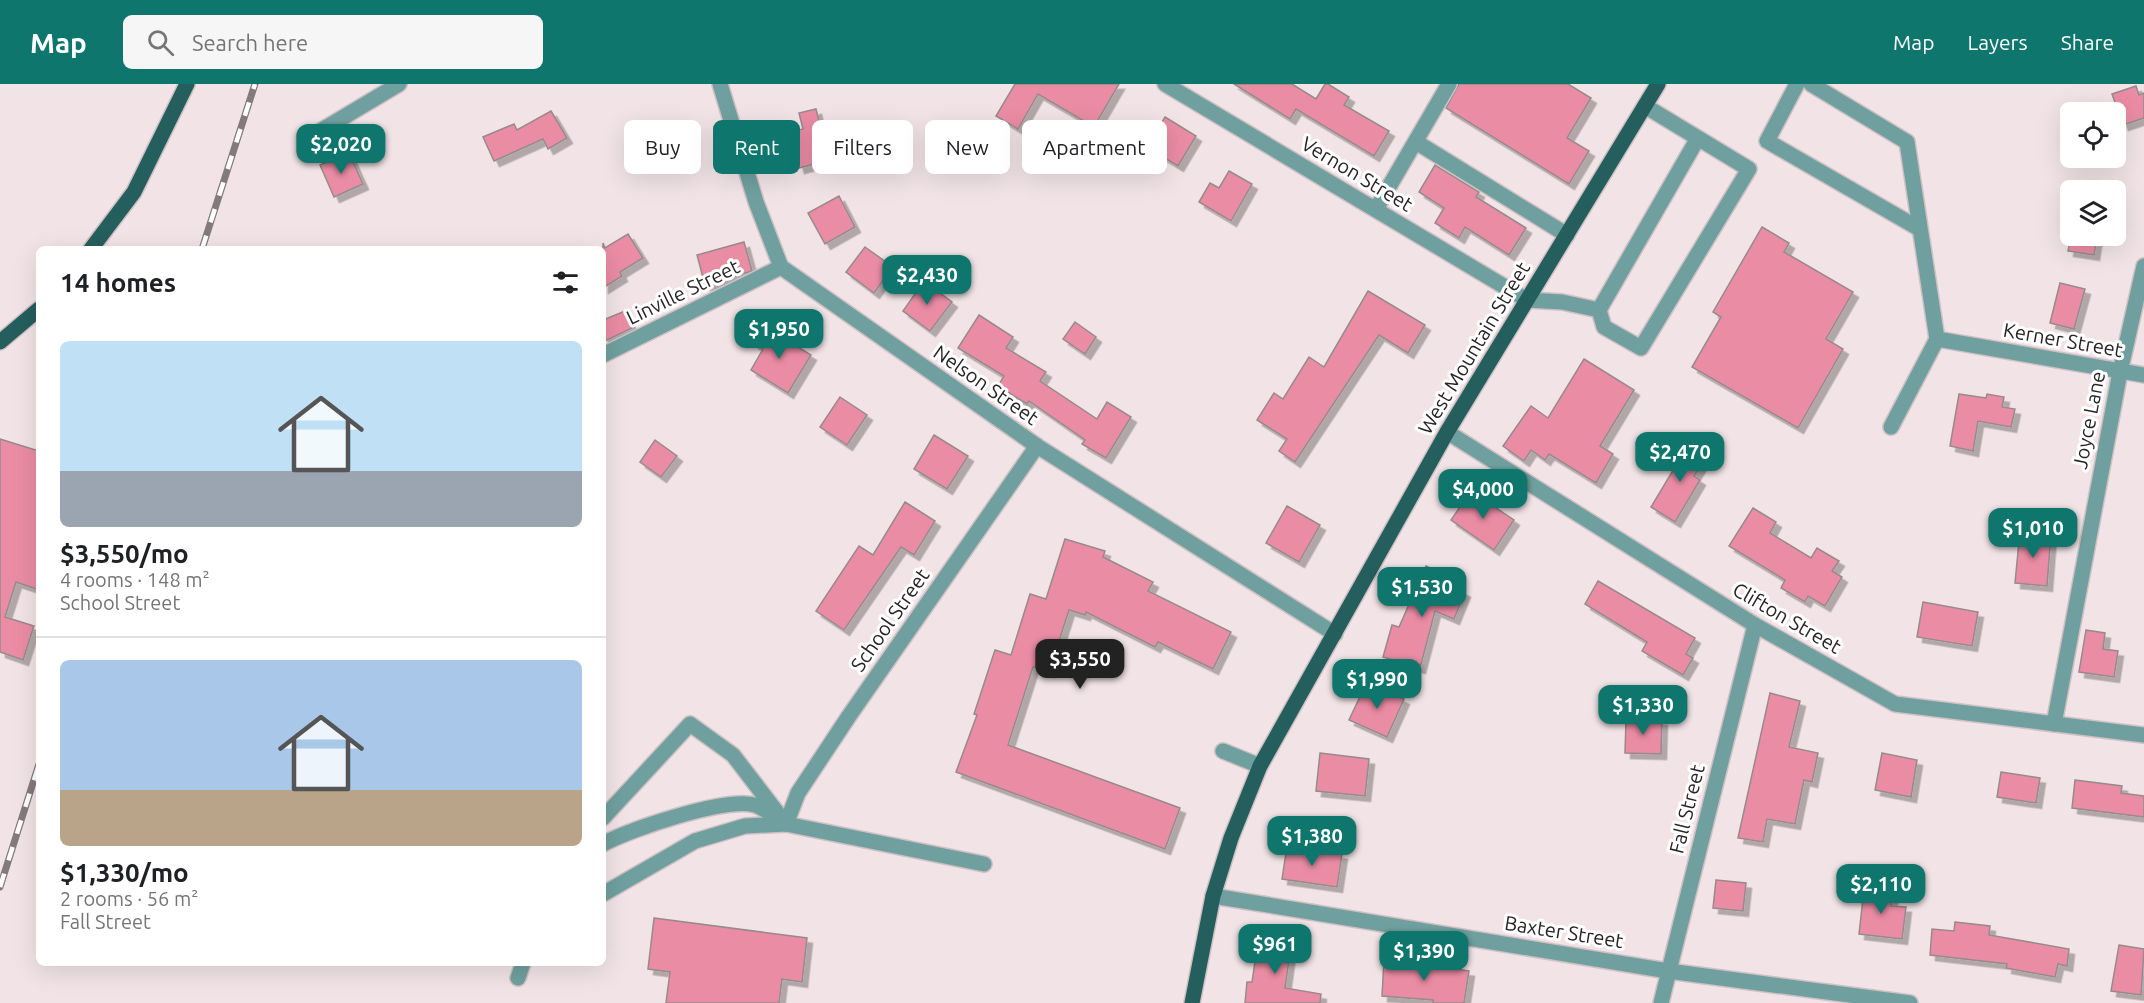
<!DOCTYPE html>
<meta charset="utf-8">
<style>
body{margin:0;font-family:Ubuntu,sans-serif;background:#f6f6f6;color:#202124;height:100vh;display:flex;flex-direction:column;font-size:22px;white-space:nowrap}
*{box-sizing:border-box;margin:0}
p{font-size:20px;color:#757577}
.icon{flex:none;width:33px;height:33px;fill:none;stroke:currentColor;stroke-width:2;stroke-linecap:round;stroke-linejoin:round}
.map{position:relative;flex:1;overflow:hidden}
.panel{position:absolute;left:36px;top:162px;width:570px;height:720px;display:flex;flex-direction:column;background:#fff;border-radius:9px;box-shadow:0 6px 24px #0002}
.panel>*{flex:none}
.hud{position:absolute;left:624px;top:36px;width:570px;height:54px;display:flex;gap:12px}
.controls{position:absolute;left:2060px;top:18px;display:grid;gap:12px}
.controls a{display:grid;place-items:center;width:66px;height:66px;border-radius:9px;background:#fff;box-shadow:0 6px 24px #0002;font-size:30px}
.price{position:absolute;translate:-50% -51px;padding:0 14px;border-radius:12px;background:#0f766e;color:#fff;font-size:20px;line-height:39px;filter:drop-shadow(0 2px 3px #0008)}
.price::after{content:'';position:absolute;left:50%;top:36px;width:18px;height:14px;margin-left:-9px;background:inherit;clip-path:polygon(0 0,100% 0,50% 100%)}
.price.current{background:#222;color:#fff}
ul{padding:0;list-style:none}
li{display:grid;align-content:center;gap:12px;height:318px;padding:0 24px}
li+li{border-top:2px solid #e0e0e0}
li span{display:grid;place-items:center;height:186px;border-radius:9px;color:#555}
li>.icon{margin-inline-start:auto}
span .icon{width:108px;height:108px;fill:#fffc;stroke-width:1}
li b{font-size:26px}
h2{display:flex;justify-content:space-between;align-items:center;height:72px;padding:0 24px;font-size:26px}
.chip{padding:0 21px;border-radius:9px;background:#fff;box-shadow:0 6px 24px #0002;font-size:21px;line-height:54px}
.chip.current{background:#0f766e;color:#fff}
header{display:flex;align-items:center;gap:36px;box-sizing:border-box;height:84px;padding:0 30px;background:#0f766e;color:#fff}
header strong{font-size:28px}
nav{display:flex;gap:33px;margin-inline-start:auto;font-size:21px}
.search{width:420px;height:54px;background:#f6f6f6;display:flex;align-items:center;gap:15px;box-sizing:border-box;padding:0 21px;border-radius:9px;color:#757577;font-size:22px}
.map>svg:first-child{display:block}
.building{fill:#ea8ca4;stroke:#978a8c;stroke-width:1.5;filter:url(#shadow)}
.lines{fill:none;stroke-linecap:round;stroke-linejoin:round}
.minor-casing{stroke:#cec1c3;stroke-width:18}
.major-casing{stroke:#cec1c3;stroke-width:18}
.minor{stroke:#6fa09f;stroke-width:15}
.major{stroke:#245e5d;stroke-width:15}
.rail-casing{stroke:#837a7c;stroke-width:7}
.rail{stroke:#fff;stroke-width:4.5;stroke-dasharray:14;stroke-linecap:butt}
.labels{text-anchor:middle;stroke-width:6;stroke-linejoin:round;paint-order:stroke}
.street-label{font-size:20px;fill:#282324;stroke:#fff}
</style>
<header>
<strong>Map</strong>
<div class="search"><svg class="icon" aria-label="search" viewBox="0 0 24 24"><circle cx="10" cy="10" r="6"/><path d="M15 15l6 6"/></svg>Search here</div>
<nav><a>Map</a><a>Layers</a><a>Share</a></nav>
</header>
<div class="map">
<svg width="2144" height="919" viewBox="0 0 2144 919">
<defs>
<filter id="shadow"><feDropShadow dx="5.5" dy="5.5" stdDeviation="0" flood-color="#0004"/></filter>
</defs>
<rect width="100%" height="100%" fill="#f2e4e6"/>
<g class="building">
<polygon points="1015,0 1119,0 1094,43 1038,10 1018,45 996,32"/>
<polygon points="1234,0 1292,0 1316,15 1325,0 1328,0 1349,13 1344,21 1389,47 1374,72 1296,25 1290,35"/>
<polygon points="1459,0 1568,0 1591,14 1567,54 1589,67 1569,100 1446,24"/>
<polygon points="2136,2 2139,11 2144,9 2144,34 2123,41 2112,10"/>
<polygon points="816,25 829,76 799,84 793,61 798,60 795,47 803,45 799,29"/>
<polygon points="551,27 567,54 548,65 543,55 494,77 483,53 514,40 517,46"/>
<polygon points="1165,33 1196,52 1178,82 1147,63"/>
<polygon points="349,69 363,100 334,113 320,81"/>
<polygon points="1435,81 1479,108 1476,113 1526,144 1509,171 1465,143 1459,154 1435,139 1444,124 1419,108"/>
<polygon points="1229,87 1252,100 1231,137 1199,118 1210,99 1219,104"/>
<polygon points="839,112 855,143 825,160 808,129"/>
<polygon points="1762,143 1789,159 1784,168 1853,208 1826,255 1843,265 1798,344 1692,283 1721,233 1713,228"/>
<polygon points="628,150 643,174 620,188 622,192 603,204 603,159 605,164"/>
<polygon points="2071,152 2097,152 2094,171 2068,167"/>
<polygon points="744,158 752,187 705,201 697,171"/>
<polygon points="865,163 893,183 874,209 846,188"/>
<polygon points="924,197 952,218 930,247 903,227"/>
<polygon points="2060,199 2085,205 2074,245 2050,239"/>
<polygon points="1368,207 1425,241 1408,269 1379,251 1295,378 1279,367 1287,355 1257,336 1274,309 1283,315 1309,273 1324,283"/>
<polygon points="625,227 632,244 603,258 603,236"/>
<polygon points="979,231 1013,253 1006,264 1046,288 1040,297 1097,335 1107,318 1131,333 1106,374 1082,360 1085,356 1029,317 1027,320 998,302 1004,292 958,264"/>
<polygon points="1075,238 1096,253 1085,270 1063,255"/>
<polygon points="764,242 811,271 788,309 751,286 763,265 753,259"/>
<polygon points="1584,275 1634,306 1600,362 1613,370 1596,399 1549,370 1545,376 1531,366 1524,377 1503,362 1531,322 1548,334"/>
<polygon points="1959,310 1986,314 1987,310 2004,313 2002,323 2015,325 2011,343 1978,337 1973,367 1950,362"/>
<polygon points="840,313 867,331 847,361 820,343"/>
<polygon points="934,351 968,372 947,405 914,385"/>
<polygon points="0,355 39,367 39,506 16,498 5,533 34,542 23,576 0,568"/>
<polygon points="655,356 677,372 661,393 640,378"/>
<polygon points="1690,358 1708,369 1694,392 1700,396 1675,438 1651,423"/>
<polygon points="1471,407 1514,436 1494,466 1451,436"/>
<polygon points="905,418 935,437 914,471 901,463 844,546 816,527 859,462 873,471"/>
<polygon points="1287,422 1320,441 1299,478 1266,459"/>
<polygon points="1753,424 1776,438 1770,449 1811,474 1817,464 1839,477 1832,487 1842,493 1825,522 1808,512 1805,518 1781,504 1785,496 1729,462"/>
<polygon points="2020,447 2051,450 2047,502 2015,499"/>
<polygon points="1065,455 1105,467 1103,473 1153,498 1148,507 1231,548 1213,585 1158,558 1155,563 1086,528 1085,531 1069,526 1049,588 1033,583 1008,661 1180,724 1165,765 956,688 977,631 974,630 995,566 1011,571 1030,510 1046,515"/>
<polygon points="1426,482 1442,490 1439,496 1465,508 1454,535 1435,527 1420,584 1383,573 1392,541 1399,543"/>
<polygon points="1598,497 1695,554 1686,570 1693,574 1683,591 1642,567 1647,558 1585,520"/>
<polygon points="1923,518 1978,528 1972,562 1917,553"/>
<polygon points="2086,546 2105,549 2103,565 2118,567 2114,593 2079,588"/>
<polygon points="1367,598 1404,615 1387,653 1349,636"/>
<polygon points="1770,609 1800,617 1789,663 1818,669 1812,698 1804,696 1795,740 1767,735 1763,758 1738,754"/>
<polygon points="1626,635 1662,636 1661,670 1625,669"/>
<polygon points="1320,669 1369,675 1365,712 1316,707"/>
<polygon points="1882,669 1917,676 1911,713 1875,706"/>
<polygon points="2001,688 2040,694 2036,719 1997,713"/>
<polygon points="2075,696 2122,702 2121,709 2144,712 2144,733 2072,724"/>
<polygon points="1287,762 1342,770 1337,803 1282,795"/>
<polygon points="1716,796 1746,799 1743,827 1713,824"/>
<polygon points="1864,805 1893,808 1891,822 1906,823 1902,855 1859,850"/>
<polygon points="654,834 807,854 802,898 782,895 779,919 666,919 670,888 648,885"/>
<polygon points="1955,838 1990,842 1989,851 2069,865 2067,882 2058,880 2055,893 2006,884 2007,880 1930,871 1932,845 1954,847"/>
<polygon points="1259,850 1292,855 1285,904 1321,910 1320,919 1245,919 1247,898 1252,898"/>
<polygon points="2119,861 2144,865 2141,911 2111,907"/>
<polygon points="1384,875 1469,887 1464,919 1433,919 1433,916 1382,912"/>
</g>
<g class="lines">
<defs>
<g id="minor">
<polyline points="720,0 756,118 781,183 1037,362 1335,550"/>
<polyline points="1165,0 1527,216 1562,218 1599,226"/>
<polyline points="1797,0 1767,57 1918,144"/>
<polyline points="1811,0 1907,58 1937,255 2144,291"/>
<polyline points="1645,22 1749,85 1641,264 1604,243 1599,226 1698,54"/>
<polyline points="317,49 399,0"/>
<polyline points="1416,58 1567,151"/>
<polyline points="1376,125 1449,0"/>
<polyline points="603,271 781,183"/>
<polyline points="1891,343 1937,255"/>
<polyline points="1447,348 1755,541 1895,620 2144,651"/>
<polyline points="2054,640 2120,288 2144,182"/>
<polyline points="1223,667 1260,682"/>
<polyline points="603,734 690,640 733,671 786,740 984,780"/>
<polyline points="786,740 798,709 849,632 1037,362"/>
<path d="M603,760c28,-15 122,-47 152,-39 7,2 17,10 24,14"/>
<polyline points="603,810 695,757 745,742 786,740"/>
<polyline points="1213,812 1668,887 1910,919"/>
<polyline points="518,894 523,879"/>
<polyline points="1661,919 1755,541"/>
</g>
<g id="major">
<polyline points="91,165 134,108 187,0"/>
<polyline points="0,258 39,225"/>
<polyline points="1192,919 1213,812 1231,754 1260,682 1447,348 1658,0"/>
</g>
</defs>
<use href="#minor" class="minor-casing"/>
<use href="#major" class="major-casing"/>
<use href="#minor" class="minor"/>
<use href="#major" class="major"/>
<defs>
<g id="rail">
<polyline points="202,165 255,0"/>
<polyline points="0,803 39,680"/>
</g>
</defs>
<use href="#rail" class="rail-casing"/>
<use href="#rail" class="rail"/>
</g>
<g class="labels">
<g class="street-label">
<text transform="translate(1357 90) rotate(31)" y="7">Vernon Street</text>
<text transform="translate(683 208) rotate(-26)" y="7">Linville Street</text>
<text transform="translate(2063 256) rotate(10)" y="7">Kerner Street</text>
<text transform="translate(1474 264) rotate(-59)" y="7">West Mountain Street</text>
<text transform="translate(986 301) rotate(35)" y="7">Nelson Street</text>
<text transform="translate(2089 336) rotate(-79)" y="7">Joyce Lane</text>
<text transform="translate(1787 534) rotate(30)" y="7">Clifton Street</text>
<text transform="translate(890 536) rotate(-55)" y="7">School Street</text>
<text transform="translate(1687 725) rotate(-76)" y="7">Fall Street</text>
<text transform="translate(1564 848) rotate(9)" y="7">Baxter Street</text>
</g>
</g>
</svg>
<div class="controls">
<a><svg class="icon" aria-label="locate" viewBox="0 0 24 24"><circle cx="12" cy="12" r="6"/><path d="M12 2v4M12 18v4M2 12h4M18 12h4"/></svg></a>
<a><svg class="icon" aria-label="layers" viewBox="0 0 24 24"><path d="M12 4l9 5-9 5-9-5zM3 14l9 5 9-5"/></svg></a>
</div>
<b class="price" style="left:341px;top:91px">$2,020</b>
<b class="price" style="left:927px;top:222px">$2,430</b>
<b class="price" style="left:779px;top:276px">$1,950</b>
<b class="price" style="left:1680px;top:399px">$2,470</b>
<b class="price" style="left:1483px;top:436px">$4,000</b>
<b class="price" style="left:2033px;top:475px">$1,010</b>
<b class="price" style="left:1422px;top:534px">$1,530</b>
<b class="price current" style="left:1080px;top:606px">$3,550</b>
<b class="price" style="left:1377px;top:626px">$1,990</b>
<b class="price" style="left:1643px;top:652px">$1,330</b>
<b class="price" style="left:1312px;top:783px">$1,380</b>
<b class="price" style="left:1881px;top:831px">$2,110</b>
<b class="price" style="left:1275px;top:891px">$961</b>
<b class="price" style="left:1424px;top:898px">$1,390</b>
<div class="hud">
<a class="chip">Buy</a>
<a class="chip current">Rent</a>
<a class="chip">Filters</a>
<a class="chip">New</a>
<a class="chip">Apartment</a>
</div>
<section class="panel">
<h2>14 homes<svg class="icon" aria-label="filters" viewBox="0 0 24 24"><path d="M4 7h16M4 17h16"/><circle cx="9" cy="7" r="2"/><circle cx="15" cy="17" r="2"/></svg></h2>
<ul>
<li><span style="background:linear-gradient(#bfe0f5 70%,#9aa5b1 0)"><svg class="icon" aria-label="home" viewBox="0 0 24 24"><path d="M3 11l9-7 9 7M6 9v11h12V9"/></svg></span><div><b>$3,550/mo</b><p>4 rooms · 148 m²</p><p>School Street</p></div></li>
<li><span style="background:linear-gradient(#a9c7e8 70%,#b9a48a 0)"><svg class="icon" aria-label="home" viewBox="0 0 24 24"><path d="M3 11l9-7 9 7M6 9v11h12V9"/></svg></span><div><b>$1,330/mo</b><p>2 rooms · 56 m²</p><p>Fall Street</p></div></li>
</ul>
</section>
</div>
